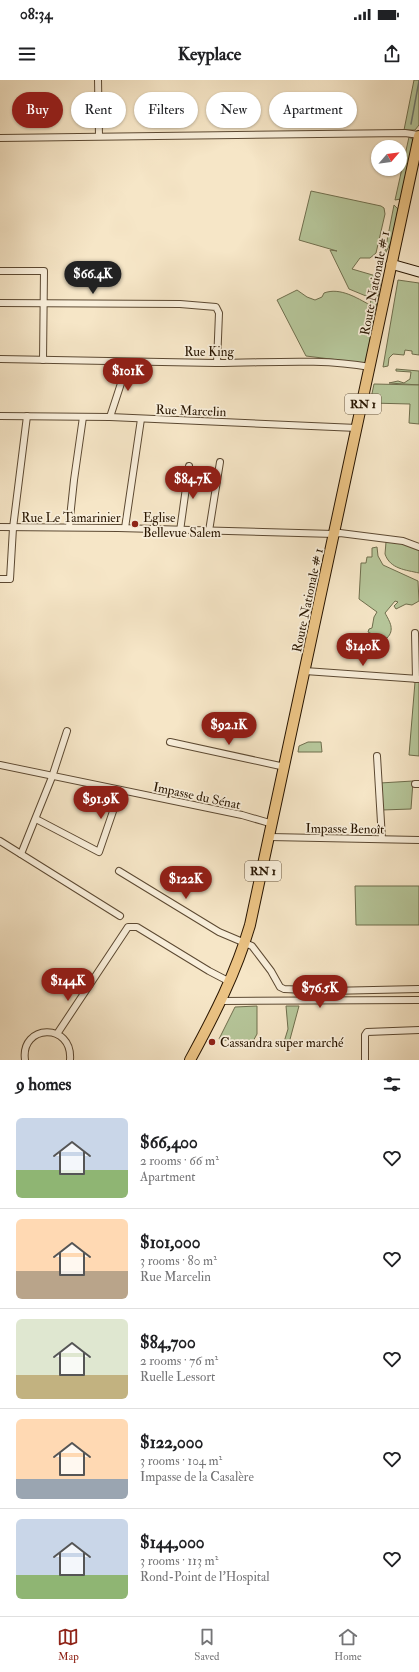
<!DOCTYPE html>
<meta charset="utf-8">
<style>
body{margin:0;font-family:"IM FELL Double Pica",serif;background:#f6f6f6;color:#202124;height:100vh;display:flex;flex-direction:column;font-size:15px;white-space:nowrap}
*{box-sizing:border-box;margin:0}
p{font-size:13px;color:#757577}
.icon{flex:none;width:22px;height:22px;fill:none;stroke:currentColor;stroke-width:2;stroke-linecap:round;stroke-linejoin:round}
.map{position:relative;height:980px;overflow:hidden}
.sheet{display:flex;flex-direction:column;background:#fff;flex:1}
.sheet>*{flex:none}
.banner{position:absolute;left:12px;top:12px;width:395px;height:36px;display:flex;gap:8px}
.needle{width:26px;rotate:62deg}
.buttons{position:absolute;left:371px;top:60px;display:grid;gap:8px}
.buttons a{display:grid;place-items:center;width:36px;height:36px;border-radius:50%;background:#fff;box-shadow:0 1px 3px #0004;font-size:20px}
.price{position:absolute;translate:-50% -34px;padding:0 9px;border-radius:14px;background:#8f2418;color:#fff;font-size:13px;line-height:26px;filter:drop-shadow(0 1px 2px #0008)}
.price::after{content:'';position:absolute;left:50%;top:24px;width:12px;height:9px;margin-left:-6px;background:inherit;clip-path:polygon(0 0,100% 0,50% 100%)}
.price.selected{background:#222;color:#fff}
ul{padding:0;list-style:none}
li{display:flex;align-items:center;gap:12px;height:100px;padding:0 16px}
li+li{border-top:1px solid #e0e0e0}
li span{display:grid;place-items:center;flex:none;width:112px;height:80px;border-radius:6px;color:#555}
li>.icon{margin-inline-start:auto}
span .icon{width:48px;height:48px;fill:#fffc;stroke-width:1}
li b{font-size:17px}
h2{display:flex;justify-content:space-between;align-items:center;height:48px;padding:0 16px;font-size:17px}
.tag{padding:0 14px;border-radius:18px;background:#fff;box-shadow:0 1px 3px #0004;font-size:14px;line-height:36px}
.tag.selected{background:#8f2418;color:#fff}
.status{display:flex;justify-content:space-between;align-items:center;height:28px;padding:0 20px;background:#fff;direction:ltr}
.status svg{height:11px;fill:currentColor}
header{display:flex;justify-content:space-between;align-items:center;height:52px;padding:0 16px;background:#fff;font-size:18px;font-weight:700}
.dock{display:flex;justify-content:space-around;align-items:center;height:56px;border-top:1px solid #e0e0e0;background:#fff;font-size:11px;color:#757577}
.dock a{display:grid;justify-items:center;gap:2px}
.dock .selected{color:#8f2418}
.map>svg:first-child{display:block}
.green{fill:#b6c69a;stroke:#6f6e4d}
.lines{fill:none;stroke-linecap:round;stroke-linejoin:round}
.stream{stroke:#6e7a6f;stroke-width:1.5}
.street-casing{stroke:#5c4932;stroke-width:8}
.secondary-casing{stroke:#281500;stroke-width:11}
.primary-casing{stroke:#281500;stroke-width:12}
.street{stroke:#f9efdb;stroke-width:6}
.secondary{stroke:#f9efdb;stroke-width:9}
.primary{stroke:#ebc384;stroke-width:10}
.poi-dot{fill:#8f2418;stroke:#f9efdb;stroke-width:1.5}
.labels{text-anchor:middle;stroke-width:3.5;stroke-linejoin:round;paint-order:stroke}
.shield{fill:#f9efdb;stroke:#675642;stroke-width:1}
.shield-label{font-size:12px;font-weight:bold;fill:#281500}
.street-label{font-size:13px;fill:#281500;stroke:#f9efdb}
.poi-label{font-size:13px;fill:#281500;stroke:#f9efdb;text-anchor:start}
</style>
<div class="status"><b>08:34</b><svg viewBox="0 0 49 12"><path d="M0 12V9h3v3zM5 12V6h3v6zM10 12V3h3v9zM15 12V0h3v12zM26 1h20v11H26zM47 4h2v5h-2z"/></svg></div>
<header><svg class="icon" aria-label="menu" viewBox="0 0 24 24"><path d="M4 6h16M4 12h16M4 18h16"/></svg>Keyplace<svg class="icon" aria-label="share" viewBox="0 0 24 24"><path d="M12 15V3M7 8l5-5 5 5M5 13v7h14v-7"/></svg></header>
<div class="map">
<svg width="419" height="980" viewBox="0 0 419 980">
<rect width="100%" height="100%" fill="#f6e6c7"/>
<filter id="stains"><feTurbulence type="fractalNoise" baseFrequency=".005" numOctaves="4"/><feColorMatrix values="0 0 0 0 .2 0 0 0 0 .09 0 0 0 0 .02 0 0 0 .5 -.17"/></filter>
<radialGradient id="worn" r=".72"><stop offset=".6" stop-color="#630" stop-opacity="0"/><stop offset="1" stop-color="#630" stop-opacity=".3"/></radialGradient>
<g class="green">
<polygon points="414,0 419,0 419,45 415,50 404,50"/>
<polygon points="409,57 415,61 401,119 395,120"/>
<path d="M311,111l70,15 3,2 1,6 -9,39 -6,5h-10l-8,11 24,7 5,4 -15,82 -3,1 -57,-7 -29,-56 20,-10 10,7 8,3 7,-3 2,-4c16,-6 33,5 46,12l2,-10 -6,1 -17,-7 -19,-39 7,1 -38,-11z"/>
<polygon points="394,125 398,129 392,160 384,176"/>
<polygon points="398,200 419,203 419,275 412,274 412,271 405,270 404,275 393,274 389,278 388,286 383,287"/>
<polygon points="396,289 419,291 419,305 389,303 398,301 404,303 410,299 411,292 396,291"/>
<polygon points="374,304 419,305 419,344 409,343 410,324 370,323"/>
<path d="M386,462l17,1 16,6v24c-13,-3 -29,-4 -34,-19z"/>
<path d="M377,467l1,9 5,9 35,16 1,20 -7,4 -6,-1 -10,5 -2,-3 4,-4 -3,-1 -10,12c5,9 10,17 2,25l-15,1 2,-4 -6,-3 1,-3 3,-1 2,-11 3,-5 -18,-13 2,-36h5l1,-6h5v-9z"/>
<polygon points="415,602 419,602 419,676 409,675"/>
<polygon points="308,662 321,662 322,672 298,672 299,666"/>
<polygon points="413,701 411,729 382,730 380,703"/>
<polygon points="355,806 419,806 419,845 356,845"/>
<polygon points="257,926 257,954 251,965 219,959 235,927"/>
<polygon points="286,926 299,926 289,963 284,962 288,949"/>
</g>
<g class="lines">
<polyline class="stream" points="411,44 419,1"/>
<defs>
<g id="street">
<polyline points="98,0 99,56"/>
<polyline points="0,58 405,53 419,55"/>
<polyline points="0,191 44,191 43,280"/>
<polyline points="0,223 180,224 216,227 219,233 217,283"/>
<path d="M0,279c72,1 144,3 216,4 52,0 103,-5 154,4"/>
<polyline points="0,336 110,337 357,348"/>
<polyline points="110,337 128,282"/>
<polyline points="0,447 118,448 334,454 340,453 403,461 419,467"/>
<polyline points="69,447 74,400 83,337"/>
<polyline points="125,448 141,339"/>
<polyline points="180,451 189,386"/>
<polyline points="209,451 220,382"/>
<polyline points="0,499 10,499 13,448 27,336"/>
<polyline points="415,553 416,599"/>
<polyline points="305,591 419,599"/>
<polyline points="170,662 285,687"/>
<polyline points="377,676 382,759"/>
<polyline points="0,685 242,735 273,744"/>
<polyline points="415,704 419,704"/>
<polyline points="36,739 99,772 120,711"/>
<polyline points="270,757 419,760"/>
<polyline points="0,761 120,836"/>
<polyline points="21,774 52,697 67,651"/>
<polyline points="119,791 219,852 252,866 271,891 280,907 284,909 328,911 419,909"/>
<polyline points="221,921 419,920"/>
<polyline points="57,954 128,847 137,847 209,891 230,902"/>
<path d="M25,980c-5,-36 48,-38 45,0"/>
<polyline points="365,980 365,955 367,952 419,950"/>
</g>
<polyline id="secondary" points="391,184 419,192"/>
<path id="primary" d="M190,980c24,-44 46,-87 60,-135l169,-789"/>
</defs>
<use href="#street" class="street-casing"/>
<use href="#secondary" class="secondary-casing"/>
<use href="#primary" class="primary-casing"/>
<use href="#street" class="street"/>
<use href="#secondary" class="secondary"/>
<use href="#primary" class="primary"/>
</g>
<g class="poi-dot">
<circle cx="135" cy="444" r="4"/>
<circle cx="212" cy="962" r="4"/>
</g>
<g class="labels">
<g class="shield">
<rect x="345" y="314" width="36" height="20" rx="3"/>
<rect x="245" y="781" width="36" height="20" rx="3"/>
</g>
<g class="shield-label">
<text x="363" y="328">RN 1</text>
<text x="263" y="795">RN 1</text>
</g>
<g class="street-label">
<text transform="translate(374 203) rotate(-79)" y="5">Route Nationale # 1</text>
<text x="209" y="276">Rue King</text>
<text transform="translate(191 330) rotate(2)" y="5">Rue Marcelin</text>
<text x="71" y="442">Rue Le Tamarinier</text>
<text transform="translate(307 520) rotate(-78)" y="5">Route Nationale # 1</text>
<text transform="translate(197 715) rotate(12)" y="5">Impasse du Sénat</text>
<text transform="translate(345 748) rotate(1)" y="5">Impasse Benoît</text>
</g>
<g class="poi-label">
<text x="143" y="442">Eglise<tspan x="143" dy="15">Bellevue Salem</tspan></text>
<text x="220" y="967">Cassandra super marché</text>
</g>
</g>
<rect width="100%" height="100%" filter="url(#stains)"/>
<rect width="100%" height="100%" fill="url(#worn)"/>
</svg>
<div class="buttons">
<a><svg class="needle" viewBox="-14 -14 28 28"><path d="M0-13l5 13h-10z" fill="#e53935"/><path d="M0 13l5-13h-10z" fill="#757577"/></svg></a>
</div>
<b class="price selected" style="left:93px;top:215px">$66.4K</b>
<b class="price" style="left:128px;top:312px">$101K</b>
<b class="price" style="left:193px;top:420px">$84.7K</b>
<b class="price" style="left:363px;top:587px">$140K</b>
<b class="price" style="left:229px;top:666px">$92.1K</b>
<b class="price" style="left:101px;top:740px">$91.9K</b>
<b class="price" style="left:186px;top:820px">$122K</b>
<b class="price" style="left:68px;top:922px">$144K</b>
<b class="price" style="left:320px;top:929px">$76.5K</b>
<div class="banner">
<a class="tag selected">Buy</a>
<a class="tag">Rent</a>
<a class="tag">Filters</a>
<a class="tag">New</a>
<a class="tag">Apartment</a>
</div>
</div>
<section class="sheet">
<h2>9 homes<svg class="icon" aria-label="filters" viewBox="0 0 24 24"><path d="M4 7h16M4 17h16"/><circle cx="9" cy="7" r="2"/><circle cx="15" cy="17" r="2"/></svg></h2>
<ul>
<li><span style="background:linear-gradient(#c9d6e8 65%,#8fb573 0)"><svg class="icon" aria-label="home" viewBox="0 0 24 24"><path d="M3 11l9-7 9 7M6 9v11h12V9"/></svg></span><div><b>$66,400</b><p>2 rooms · 66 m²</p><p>Apartment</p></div><svg class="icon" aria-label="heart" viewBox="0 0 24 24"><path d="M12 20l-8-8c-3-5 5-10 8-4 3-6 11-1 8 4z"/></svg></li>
<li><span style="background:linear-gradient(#ffd9b3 65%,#b9a48a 0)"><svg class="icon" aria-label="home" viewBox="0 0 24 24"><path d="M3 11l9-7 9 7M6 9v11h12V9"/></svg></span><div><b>$101,000</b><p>3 rooms · 80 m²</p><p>Rue Marcelin</p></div><svg class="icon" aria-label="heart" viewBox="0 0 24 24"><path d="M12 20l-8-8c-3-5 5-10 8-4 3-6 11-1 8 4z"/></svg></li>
<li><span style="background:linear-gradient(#dfe7d0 70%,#c2b280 0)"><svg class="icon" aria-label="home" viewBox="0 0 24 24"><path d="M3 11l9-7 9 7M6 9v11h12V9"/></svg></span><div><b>$84,700</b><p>2 rooms · 76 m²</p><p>Ruelle Lessort</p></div><svg class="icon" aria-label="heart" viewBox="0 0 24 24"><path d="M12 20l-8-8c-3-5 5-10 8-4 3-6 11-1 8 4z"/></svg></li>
<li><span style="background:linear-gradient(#ffd9b3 75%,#9aa5b1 0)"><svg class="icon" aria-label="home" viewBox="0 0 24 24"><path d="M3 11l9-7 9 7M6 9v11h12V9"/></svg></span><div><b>$122,000</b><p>3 rooms · 104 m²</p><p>Impasse de la Casalère</p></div><svg class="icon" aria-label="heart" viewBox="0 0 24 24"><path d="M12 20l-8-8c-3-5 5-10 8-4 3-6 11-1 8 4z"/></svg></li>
<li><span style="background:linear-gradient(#c9d6e8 70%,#8fb573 0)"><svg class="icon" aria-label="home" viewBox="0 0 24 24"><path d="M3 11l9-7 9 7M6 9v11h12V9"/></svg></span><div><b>$144,000</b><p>3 rooms · 113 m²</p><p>Rond-Point de l'Hospital</p></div><svg class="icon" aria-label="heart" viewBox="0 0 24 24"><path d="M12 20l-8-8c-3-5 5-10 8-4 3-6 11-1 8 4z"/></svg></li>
</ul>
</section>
<nav class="dock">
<a class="selected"><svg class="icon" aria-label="map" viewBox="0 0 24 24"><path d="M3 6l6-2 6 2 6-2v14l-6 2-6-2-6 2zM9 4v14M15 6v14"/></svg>Map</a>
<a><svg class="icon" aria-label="saved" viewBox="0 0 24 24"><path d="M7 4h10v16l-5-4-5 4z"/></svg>Saved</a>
<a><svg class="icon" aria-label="home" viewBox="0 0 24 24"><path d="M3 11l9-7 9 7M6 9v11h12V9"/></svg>Home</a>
</nav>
